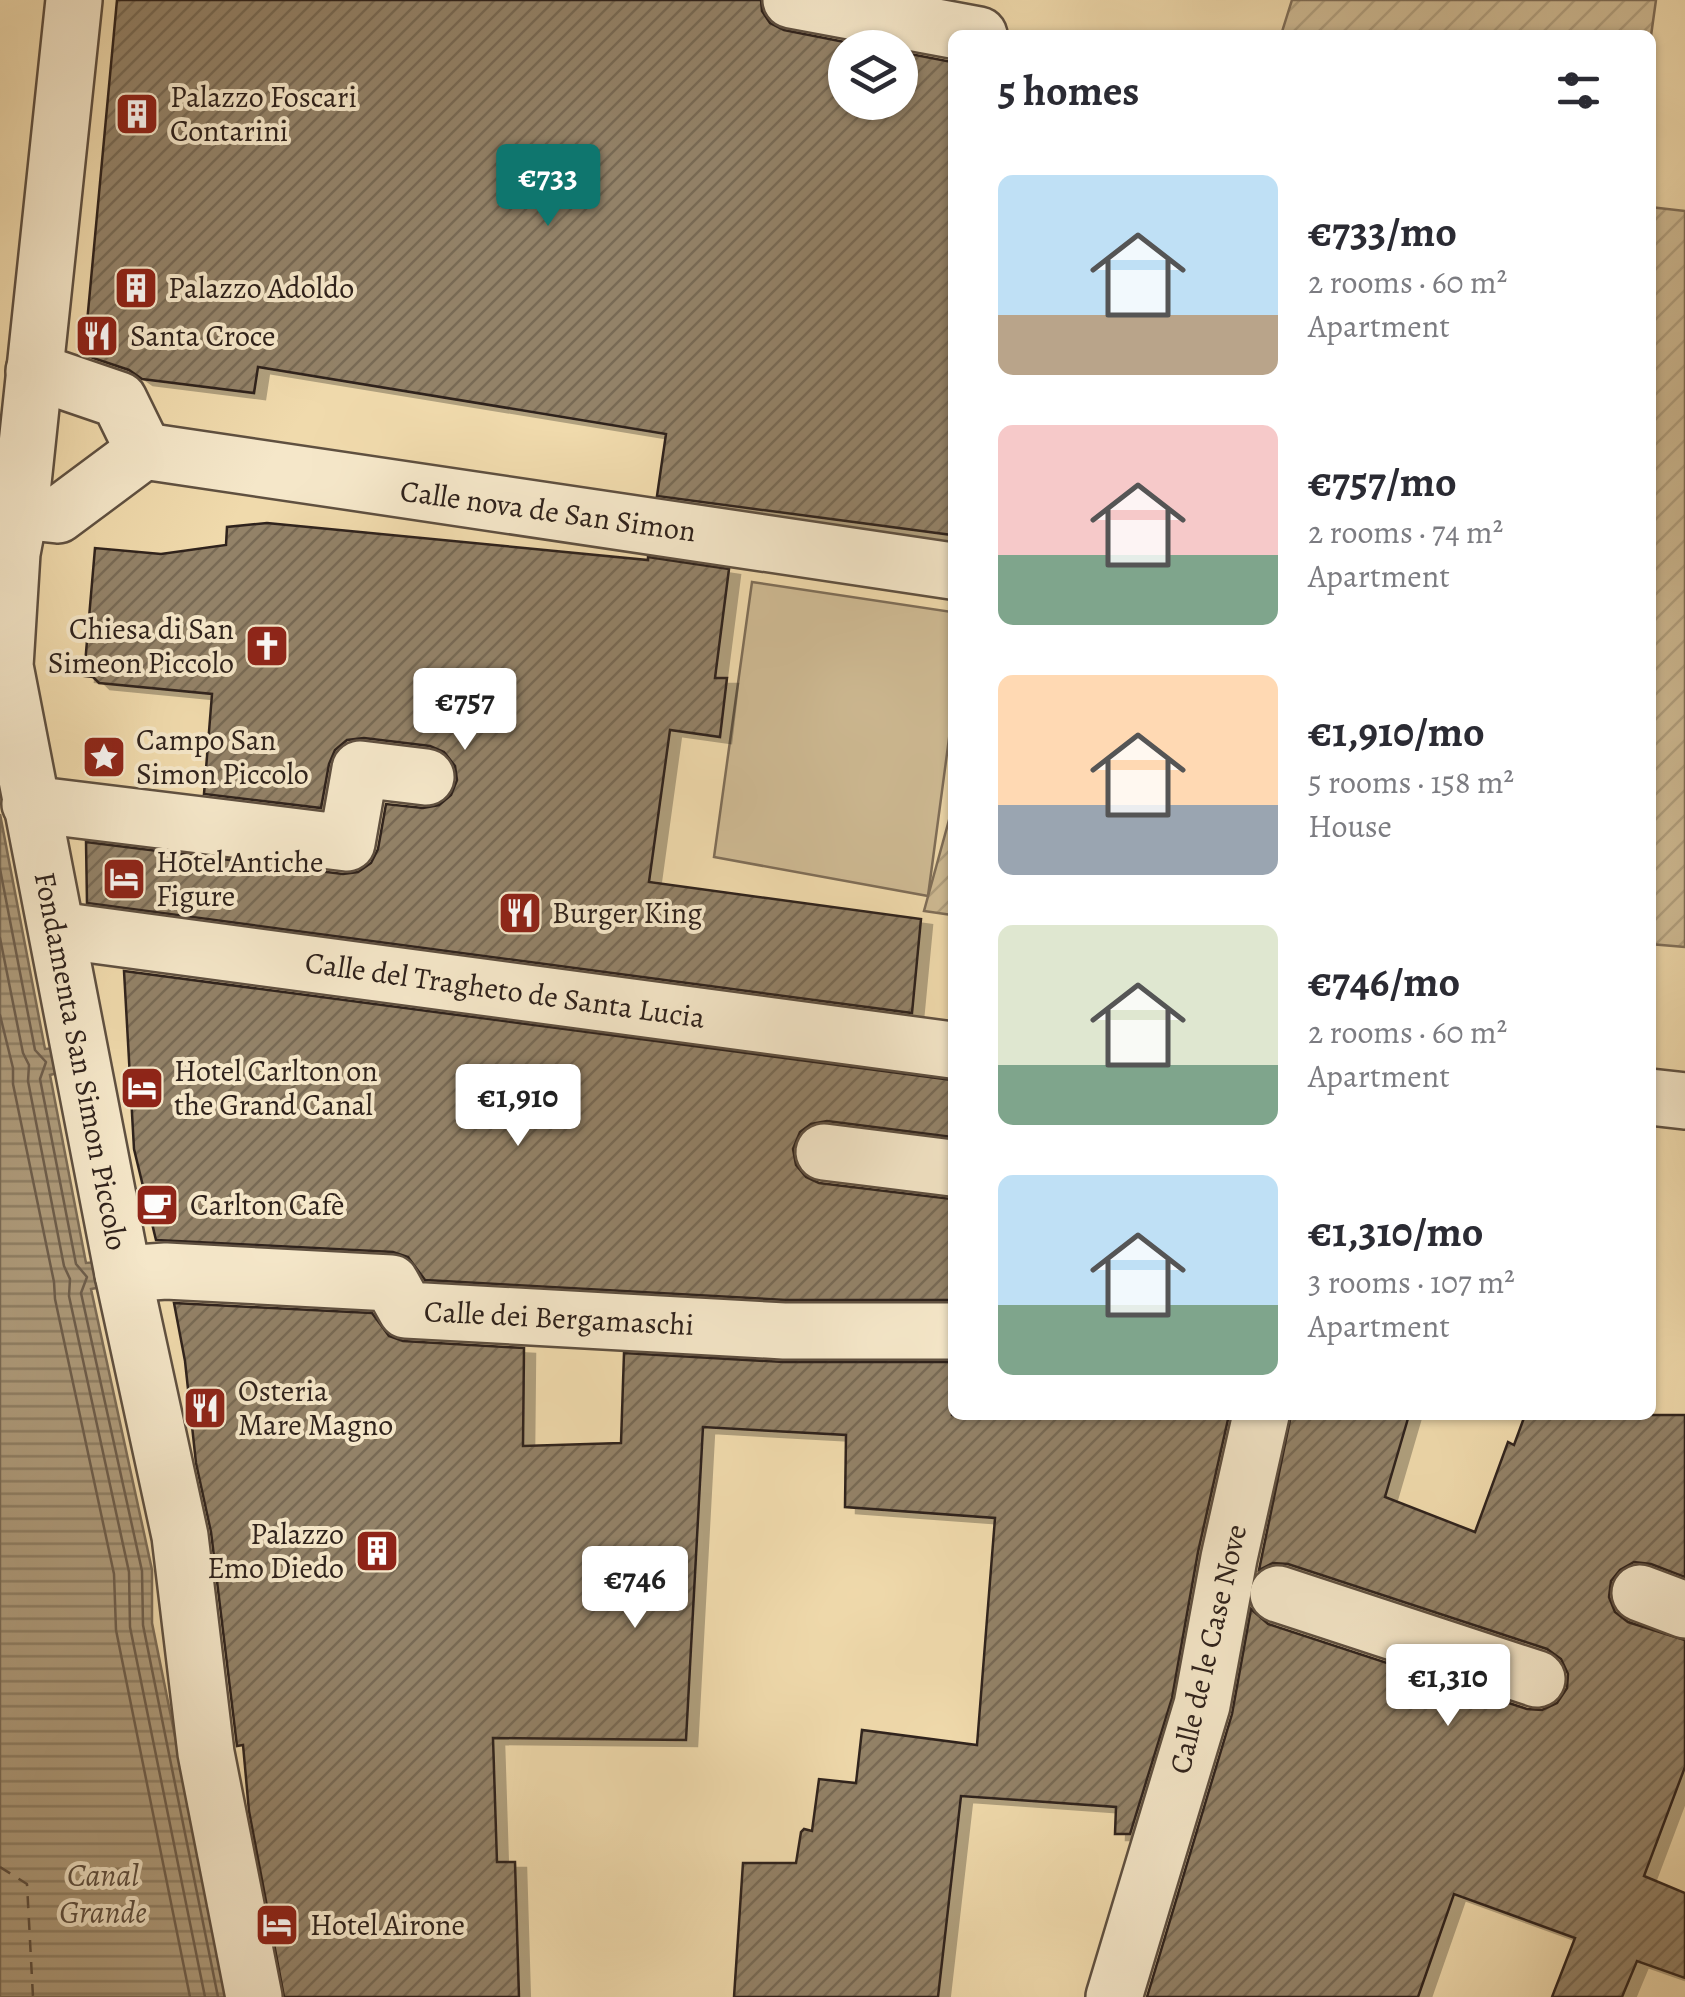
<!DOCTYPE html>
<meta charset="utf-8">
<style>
body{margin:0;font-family:Alegreya,serif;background:#f2f2f3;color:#2b2b33;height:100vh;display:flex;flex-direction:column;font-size:38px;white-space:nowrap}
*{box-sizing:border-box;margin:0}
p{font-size:32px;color:#7c7c81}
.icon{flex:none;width:55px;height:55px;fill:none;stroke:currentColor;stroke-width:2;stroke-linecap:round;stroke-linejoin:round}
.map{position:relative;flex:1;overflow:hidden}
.details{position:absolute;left:948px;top:30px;width:708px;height:1390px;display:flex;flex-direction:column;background:#fff;border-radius:15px;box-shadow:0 2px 8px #0004}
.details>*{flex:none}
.controls{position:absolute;left:828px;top:30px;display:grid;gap:20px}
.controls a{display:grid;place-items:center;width:90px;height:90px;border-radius:50%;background:#fff;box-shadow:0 2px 8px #0004;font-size:50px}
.price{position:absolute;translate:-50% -85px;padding:0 22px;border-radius:10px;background:#fff;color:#222;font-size:32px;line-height:65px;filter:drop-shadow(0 2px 5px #0008)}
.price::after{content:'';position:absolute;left:50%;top:60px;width:30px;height:22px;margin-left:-15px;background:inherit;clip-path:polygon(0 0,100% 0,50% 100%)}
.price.active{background:#0f766e;color:#fff}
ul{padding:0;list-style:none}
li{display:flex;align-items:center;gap:30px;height:250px;padding:0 50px}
li span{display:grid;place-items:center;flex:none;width:280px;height:200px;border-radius:15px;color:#555}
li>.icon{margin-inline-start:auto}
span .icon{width:120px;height:120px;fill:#fffc;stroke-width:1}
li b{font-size:42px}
h2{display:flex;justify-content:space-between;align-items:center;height:120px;padding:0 50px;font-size:42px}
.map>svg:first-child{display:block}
.grass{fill:#cfbb94;stroke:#7f6e58;stroke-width:2.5}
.garden{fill:url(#garden-furrows);stroke:#7f6e58;stroke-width:2.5}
.water{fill:url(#water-rules);stroke:#7b6b55;stroke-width:2.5}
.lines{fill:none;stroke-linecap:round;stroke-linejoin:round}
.shore{stroke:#6e5e4c;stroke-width:2.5}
.ferry{stroke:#5b4c3d;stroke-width:2.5;stroke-dasharray:12 10;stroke-linecap:butt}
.building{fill:url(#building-hatch);stroke:#2f221c;stroke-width:2.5;filter:url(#shadow)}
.minor-casing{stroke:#5f5040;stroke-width:60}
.minor{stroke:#f5e7c9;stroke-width:55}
.labels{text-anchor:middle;stroke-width:8;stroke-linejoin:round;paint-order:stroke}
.poi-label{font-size:30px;fill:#2f221c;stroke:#f5e7c9;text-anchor:start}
.street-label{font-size:30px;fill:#2f221c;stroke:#f5e7c9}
.water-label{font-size:32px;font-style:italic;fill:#5b4c3d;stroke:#f5e7c9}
</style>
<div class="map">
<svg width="1685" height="1997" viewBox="0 0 1685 1997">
<defs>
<pattern id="garden-furrows" width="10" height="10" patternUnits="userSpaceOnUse" patternTransform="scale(2.5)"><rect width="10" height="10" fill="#cfbb94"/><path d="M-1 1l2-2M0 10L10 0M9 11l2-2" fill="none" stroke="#b2a07f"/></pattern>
<pattern id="water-rules" width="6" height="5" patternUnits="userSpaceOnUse" patternTransform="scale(2.5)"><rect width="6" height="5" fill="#ae9b7b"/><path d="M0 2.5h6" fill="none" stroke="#8e7e64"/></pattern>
<pattern id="building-hatch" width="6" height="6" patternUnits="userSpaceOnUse" patternTransform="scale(2.5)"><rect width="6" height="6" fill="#938267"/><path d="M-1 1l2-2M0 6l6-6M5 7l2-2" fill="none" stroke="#786a54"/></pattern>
<filter id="shadow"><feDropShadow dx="11" dy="6" stdDeviation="0" flood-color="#0004"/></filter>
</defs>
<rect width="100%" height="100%" fill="#f0daac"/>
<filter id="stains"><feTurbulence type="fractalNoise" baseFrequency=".002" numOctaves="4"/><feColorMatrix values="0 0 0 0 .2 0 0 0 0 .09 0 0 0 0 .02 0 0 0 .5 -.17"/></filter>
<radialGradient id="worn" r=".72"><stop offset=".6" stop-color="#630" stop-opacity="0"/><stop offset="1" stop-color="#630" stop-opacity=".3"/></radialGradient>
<polygon class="grass" points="752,582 952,612 952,716 928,896 714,857"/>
<g class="garden">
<polygon points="1292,0 1656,0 1650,43 1650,35 1281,35"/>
<polygon points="1650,207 1685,211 1685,947 1650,944"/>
<polygon points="952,809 952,915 924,911"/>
</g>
<polygon class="water" points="0,814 45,1049 56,1048 61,1072 50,1075 86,1263 97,1262 102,1287 91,1289 152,1570 152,1623 228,1997 0,1997"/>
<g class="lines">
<g class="shore">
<polyline points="0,869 35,1050 46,1062 40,1079 76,1264 87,1277 81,1293 142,1571 143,1625 218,1997"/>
<polyline points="0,938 23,1053 29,1065 28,1081 64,1266 70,1279 69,1296 129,1572 130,1627 205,1997"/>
<polyline points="0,1015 13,1068 13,1084 54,1282 55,1299 114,1574 116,1630 190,1997"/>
</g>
<polyline class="ferry" points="0,1867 27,1884 33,1997"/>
</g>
<g class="building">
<polygon points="117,0 761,0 762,11 770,23 784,30 875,48 845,48 845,102 900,102 900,52 952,62 952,535 657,496 666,434 258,367 254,393 142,379 129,370 84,355"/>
<polygon points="267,523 648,560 648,557 729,569 715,678 727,678 720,737 670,730 649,882 921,919 912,1013 87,903 86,842 343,874 358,872 371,863 378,849 386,804 423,808 439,805 451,795 457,780 455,766 444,752 430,746 364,738 347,740 335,750 329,764 321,808 204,794 212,694 99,683 93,677 84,676 95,548 161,554 226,545 227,527"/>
<polygon points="124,971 952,1080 952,1137 827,1121 811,1124 800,1132 793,1149 796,1165 806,1177 819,1183 952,1199 952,1300 785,1300 425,1280 408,1257 393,1252 156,1240 134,1149"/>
<polygon points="174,1303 372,1313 389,1336 403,1341 524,1348 523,1446 621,1443 624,1353 784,1362 952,1362 952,1415 1229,1415 1198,1552 1172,1698 1130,1834 1115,1834 1116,1807 961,1796 938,1997 734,1997 743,1863 796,1863 801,1832 804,1829 812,1831 819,1779 856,1783 862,1730 977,1745 995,1518 845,1507 846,1435 703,1427 686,1740 493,1738 497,1862 515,1862 519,1997 284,1997 249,1811 243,1745 237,1746 211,1532 196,1463 185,1361"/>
<polygon points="1291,1415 1409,1415 1385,1497 1475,1532 1508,1442 1514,1445 1525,1415 1685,1415 1685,1577 1651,1564 1634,1562 1620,1570 1611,1581 1609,1597 1615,1612 1628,1622 1685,1640 1685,1767 1644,1876 1685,1893 1685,1978 1637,1961 1622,1997 1552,1997 1575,1938 1454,1894 1418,1997 1147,1997 1232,1714 1251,1609 1268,1624 1527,1709 1542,1710 1557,1703 1567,1688 1568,1674 1561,1659 1547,1649 1288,1564 1273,1563 1259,1570"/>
</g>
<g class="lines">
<defs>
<g id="minor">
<polyline points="74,0 20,511 12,553 5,666 123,1274 180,1536 206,1753 254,1997"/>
<polyline points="791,0 979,35"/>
<polyline points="34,371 119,400 144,451"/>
<polyline points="20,511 58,515 144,451 952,571"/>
<polyline points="30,804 347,843 360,769 426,777"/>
<polyline points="57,930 952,1050"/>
<polyline points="1650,1097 1685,1101"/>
<polyline points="824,1152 952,1168"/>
<polyline points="123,1274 166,1271 391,1283 406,1310 784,1331 952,1331"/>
<polyline points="1640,1593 1685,1610"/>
<polyline points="1278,1594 1537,1679"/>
<polyline points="1114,1997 1202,1705 1229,1558 1261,1415"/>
</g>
</defs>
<use href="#minor" class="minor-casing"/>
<use href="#minor" class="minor"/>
</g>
<defs>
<symbol id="building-square" viewBox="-11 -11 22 22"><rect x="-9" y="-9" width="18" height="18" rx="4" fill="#8f2418" stroke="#f5e7c9"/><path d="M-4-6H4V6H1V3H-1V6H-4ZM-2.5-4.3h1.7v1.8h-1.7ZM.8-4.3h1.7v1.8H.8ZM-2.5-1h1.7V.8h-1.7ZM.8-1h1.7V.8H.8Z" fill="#fff"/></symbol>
<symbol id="restaurant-square" viewBox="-11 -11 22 22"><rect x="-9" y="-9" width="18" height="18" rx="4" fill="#8f2418" stroke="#f5e7c9"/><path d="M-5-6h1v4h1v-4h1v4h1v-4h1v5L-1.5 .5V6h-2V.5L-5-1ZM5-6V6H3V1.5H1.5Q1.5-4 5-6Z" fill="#fff"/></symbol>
<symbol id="church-square" viewBox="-11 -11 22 22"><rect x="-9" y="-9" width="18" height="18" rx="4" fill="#8f2418" stroke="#f5e7c9"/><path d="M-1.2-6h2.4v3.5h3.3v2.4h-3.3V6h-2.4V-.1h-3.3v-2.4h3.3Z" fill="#fff"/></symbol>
<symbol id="sight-square" viewBox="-11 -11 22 22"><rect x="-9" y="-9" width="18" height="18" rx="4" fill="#8f2418" stroke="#f5e7c9"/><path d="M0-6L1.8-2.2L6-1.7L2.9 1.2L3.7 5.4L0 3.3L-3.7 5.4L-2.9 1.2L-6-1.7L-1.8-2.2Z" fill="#fff"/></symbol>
<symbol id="hotel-square" viewBox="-11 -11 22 22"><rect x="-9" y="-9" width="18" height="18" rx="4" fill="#8f2418" stroke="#f5e7c9"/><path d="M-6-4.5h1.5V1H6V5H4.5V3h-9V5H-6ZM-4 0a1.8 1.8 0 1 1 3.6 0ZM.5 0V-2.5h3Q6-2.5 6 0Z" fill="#fff"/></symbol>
<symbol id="cafe-square" viewBox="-11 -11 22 22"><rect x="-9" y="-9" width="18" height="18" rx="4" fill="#8f2418" stroke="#f5e7c9"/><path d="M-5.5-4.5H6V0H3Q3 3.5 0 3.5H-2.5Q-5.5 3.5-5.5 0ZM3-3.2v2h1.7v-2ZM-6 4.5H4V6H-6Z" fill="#fff"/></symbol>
</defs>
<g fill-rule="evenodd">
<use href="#building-square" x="112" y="89" width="50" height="50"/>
<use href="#building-square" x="111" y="263" width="50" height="50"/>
<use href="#restaurant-square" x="72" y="311" width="50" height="50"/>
<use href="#church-square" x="242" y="621" width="50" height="50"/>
<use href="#sight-square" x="79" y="732" width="50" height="50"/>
<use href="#hotel-square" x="99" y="854" width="50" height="50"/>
<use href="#restaurant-square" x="495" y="888" width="50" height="50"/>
<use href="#hotel-square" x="117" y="1063" width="50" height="50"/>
<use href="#cafe-square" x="132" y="1180" width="50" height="50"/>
<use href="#restaurant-square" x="180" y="1383" width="50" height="50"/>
<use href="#building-square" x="352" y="1526" width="50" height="50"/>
<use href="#hotel-square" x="252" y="1900" width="50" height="50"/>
</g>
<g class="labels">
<g class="poi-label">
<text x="170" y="107">Palazzo Foscari<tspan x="170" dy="34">Contarini</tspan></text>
<text x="168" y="298">Palazzo Adoldo</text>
<text x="130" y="346">Santa Croce</text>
<text x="234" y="639" text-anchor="end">Chiesa di San<tspan x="234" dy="34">Simeon Piccolo</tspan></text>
<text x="136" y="750">Campo San<tspan x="136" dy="34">Simon Piccolo</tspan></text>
<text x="156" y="872">Hotel Antiche<tspan x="156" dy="34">Figure</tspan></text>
<text x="552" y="923">Burger King</text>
<text x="174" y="1081">Hotel Carlton on<tspan x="174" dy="34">the Grand Canal</tspan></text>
<text x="190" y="1215">Carlton Cafè</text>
<text x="238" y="1401">Osteria<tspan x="238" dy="34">Mare Magno</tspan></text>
<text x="344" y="1544" text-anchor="end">Palazzo<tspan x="344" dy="34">Emo Diedo</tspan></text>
<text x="310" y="1935">Hotel Airone</text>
</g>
<g class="street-label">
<text transform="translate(548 511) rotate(8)" y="10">Calle nova de San Simon</text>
<text transform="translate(505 990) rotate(8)" y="10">Calle del Tragheto de Santa Lucia</text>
<text transform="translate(81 1061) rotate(79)" y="10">Fondamenta San Simon Piccolo</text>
<text transform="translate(559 1318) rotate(3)" y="10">Calle dei Bergamaschi</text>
<text transform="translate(1208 1649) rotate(-77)" y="10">Calle de le Case Nove</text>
</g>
<g class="water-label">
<text x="103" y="1886">Canal<tspan x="103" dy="37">Grande</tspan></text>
</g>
</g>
<rect width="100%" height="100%" filter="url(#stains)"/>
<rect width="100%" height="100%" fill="url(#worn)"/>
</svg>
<div class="controls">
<a><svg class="icon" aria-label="layers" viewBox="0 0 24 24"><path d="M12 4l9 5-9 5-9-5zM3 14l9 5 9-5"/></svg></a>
</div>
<b class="price active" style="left:548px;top:229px">€733</b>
<b class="price" style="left:465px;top:753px">€757</b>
<b class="price" style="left:518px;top:1149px">€1,910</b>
<b class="price" style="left:635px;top:1631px">€746</b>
<b class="price" style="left:1448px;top:1729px">€1,310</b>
<section class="details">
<h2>5 homes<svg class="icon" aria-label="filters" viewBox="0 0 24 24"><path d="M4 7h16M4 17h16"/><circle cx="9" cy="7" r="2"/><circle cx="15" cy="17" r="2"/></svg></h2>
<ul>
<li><span style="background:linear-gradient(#bfe0f5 70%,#b9a48a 0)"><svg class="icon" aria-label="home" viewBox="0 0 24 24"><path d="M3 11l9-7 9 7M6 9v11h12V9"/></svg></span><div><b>€733/mo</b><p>2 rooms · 60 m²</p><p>Apartment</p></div></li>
<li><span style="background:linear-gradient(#f6c9c9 65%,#7fa58c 0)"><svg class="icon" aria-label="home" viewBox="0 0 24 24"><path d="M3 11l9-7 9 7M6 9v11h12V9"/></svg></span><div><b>€757/mo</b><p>2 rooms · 74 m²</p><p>Apartment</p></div></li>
<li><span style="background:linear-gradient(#ffd9b3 65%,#9aa5b1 0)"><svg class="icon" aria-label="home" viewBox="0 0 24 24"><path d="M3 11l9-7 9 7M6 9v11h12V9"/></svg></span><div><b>€1,910/mo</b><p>5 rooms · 158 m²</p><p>House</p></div></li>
<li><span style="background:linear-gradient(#dfe7d0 70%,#7fa58c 0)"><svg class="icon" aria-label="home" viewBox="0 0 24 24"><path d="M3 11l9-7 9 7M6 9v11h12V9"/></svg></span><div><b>€746/mo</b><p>2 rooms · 60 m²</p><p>Apartment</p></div></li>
<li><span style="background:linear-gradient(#bfe0f5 65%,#7fa58c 0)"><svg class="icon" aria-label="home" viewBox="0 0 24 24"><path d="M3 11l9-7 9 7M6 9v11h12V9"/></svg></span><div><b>€1,310/mo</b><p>3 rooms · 107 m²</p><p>Apartment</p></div></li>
</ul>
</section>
</div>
